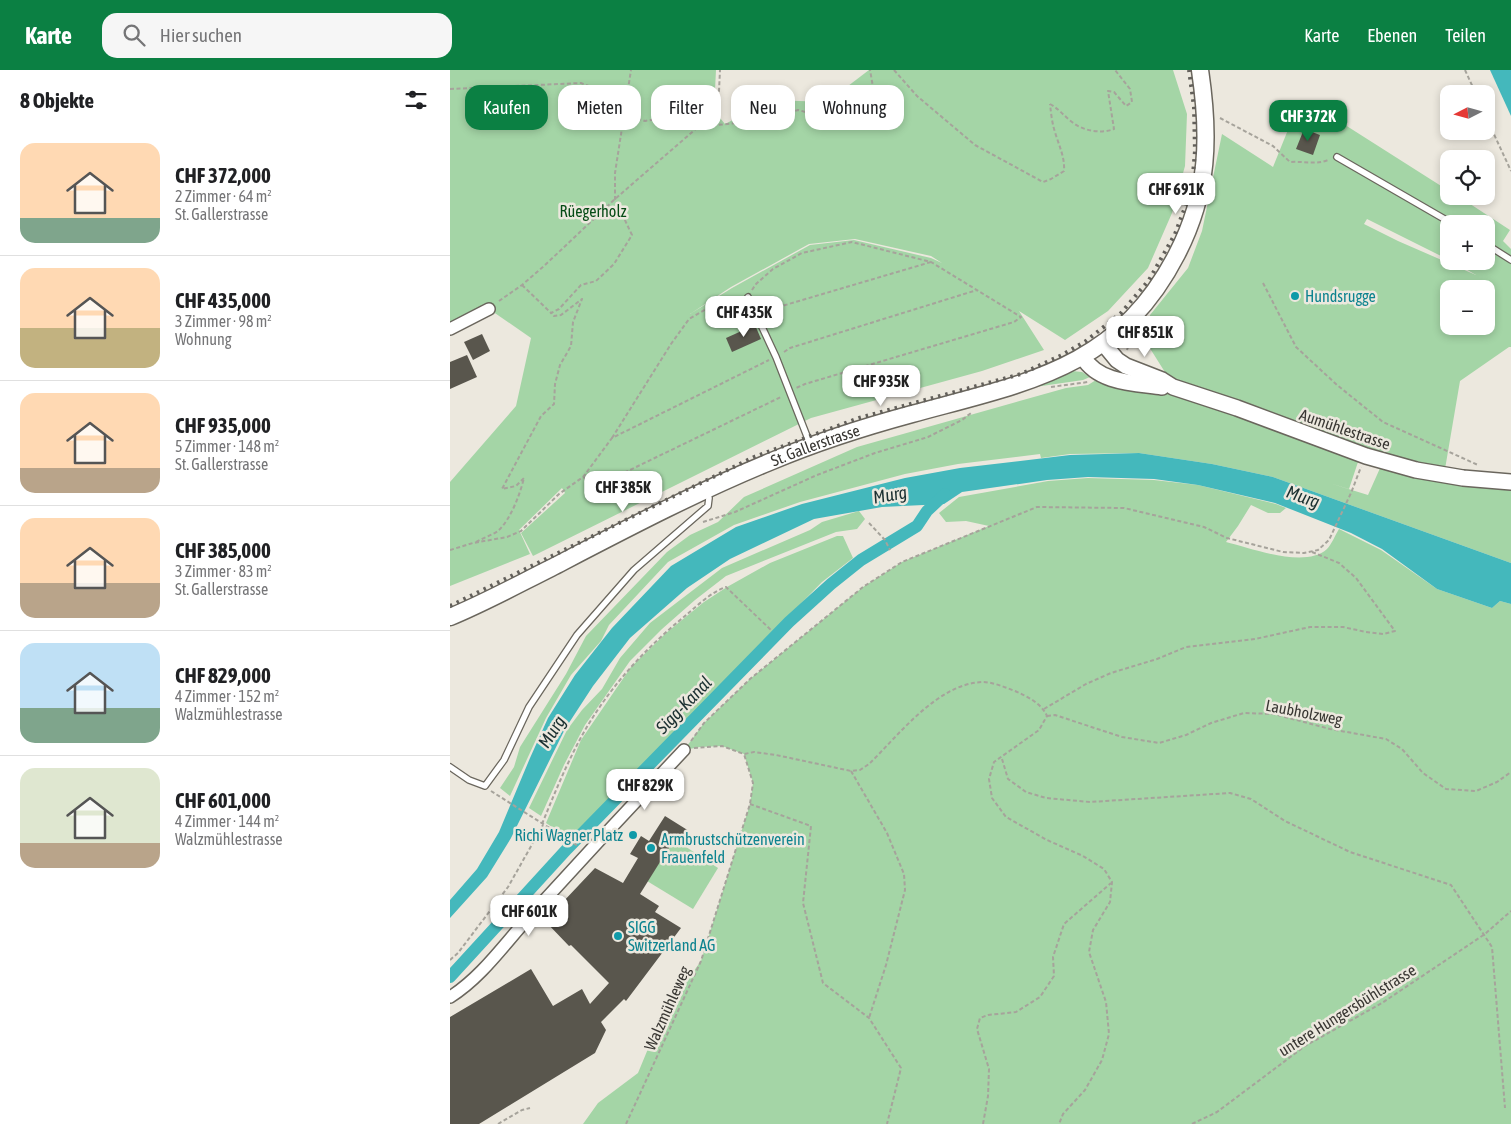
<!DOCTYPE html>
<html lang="de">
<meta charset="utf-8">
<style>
body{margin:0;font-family:"Asap Condensed",sans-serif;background:#f6f6f6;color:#202124;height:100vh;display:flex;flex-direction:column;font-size:19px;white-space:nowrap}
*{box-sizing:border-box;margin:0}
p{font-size:16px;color:#757577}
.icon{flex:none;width:28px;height:28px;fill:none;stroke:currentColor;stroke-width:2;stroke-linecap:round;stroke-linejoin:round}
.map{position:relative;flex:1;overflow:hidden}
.sheet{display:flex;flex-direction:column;background:#fff;width:450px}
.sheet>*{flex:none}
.guide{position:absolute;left:15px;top:15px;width:475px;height:45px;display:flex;gap:10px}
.needle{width:32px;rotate:264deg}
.tools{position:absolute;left:990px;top:15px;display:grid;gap:10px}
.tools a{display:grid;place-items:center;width:55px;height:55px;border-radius:10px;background:#fff;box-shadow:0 2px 8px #0003;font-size:25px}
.price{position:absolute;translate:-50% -42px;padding:0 11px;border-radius:10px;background:#fff;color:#222;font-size:16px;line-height:32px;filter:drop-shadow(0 1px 2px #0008)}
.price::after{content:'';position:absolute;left:50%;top:30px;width:15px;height:11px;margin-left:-8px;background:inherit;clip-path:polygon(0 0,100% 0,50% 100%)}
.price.selected{background:#0b8043;color:#fff}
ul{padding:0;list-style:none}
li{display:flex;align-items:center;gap:15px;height:125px;padding:0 20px}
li+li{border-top:1px solid #e0e0e0}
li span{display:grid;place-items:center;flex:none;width:140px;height:100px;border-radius:15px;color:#555}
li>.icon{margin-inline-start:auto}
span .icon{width:60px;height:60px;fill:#fffc;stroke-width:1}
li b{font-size:21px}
h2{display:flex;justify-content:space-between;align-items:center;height:60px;padding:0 20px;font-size:21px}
.tag{padding:0 18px;border-radius:15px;background:#fff;box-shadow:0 2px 8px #0003;font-size:18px;line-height:45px}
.tag.selected{background:#0b8043;color:#fff}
header{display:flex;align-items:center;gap:30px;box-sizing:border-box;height:70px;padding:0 25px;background:#0b8043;color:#fff}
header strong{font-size:24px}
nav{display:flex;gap:28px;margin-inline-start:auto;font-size:18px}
.search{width:350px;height:45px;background:#f6f6f6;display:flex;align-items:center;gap:12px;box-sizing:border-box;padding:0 18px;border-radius:15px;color:#757577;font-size:19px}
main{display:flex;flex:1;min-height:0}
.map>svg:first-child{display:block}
.green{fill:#a4d5a6;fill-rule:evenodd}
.water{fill:#44b8bc}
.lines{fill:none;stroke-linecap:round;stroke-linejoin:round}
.canal{stroke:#44b8bc;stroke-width:12}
.building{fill:#59564d}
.service-casing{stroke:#6a665d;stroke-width:8}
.minor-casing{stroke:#6a665d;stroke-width:14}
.tertiary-casing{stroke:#6a665d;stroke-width:18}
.secondary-casing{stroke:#6a665d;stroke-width:19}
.path{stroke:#a6a39b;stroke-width:2;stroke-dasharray:4 2.5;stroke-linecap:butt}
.service{stroke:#fff;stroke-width:5.5}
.minor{stroke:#fff;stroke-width:11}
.tertiary{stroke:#fff;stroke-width:15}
.secondary{stroke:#fff;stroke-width:16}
.rail{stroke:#63605b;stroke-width:4;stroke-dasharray:2.5 5;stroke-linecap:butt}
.culture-dot{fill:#0f9aa8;stroke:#ece8de;stroke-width:2}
.labels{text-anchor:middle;stroke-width:5;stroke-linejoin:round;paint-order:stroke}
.park-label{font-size:16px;fill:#054b15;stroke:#ece8de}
.culture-label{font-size:16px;fill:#0d838f;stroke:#ece8de;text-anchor:start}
.street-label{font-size:16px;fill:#393733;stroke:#ece8de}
.water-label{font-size:18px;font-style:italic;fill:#1b3031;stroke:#ece8de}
</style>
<header>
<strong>Karte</strong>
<div class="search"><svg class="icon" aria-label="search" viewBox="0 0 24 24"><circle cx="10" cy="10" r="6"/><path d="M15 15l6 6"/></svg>Hier suchen</div>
<nav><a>Karte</a><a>Ebenen</a><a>Teilen</a></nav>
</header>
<main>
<section class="sheet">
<h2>8 Objekte<svg class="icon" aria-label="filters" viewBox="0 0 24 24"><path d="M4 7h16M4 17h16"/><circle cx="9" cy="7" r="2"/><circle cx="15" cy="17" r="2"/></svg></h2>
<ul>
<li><span style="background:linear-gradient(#ffd9b3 75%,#7fa58c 0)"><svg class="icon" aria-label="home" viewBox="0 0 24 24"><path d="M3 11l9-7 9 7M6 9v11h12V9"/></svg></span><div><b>CHF 372,000</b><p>2 Zimmer · 64 m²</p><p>St. Gallerstrasse</p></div></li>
<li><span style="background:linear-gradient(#ffd9b3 60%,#c2b280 0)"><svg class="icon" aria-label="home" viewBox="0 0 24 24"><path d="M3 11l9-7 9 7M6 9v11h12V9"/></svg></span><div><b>CHF 435,000</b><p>3 Zimmer · 98 m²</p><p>Wohnung</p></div></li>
<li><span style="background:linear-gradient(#ffd9b3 75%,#b9a48a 0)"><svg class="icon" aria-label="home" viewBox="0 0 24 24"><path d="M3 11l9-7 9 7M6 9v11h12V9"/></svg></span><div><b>CHF 935,000</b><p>5 Zimmer · 148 m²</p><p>St. Gallerstrasse</p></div></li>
<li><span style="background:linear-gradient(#ffd9b3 65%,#b9a48a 0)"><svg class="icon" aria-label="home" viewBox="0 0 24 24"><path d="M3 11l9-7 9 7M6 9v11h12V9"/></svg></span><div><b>CHF 385,000</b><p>3 Zimmer · 83 m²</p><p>St. Gallerstrasse</p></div></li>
<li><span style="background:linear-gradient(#bfe0f5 65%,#7fa58c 0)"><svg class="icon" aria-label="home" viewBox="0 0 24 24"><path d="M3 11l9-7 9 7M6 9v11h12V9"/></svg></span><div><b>CHF 829,000</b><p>4 Zimmer · 152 m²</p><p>Walzmühlestrasse</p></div></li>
<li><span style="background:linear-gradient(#dfe7d0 75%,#b9a48a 0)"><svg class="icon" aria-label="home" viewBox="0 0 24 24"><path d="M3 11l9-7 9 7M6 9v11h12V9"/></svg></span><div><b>CHF 601,000</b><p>4 Zimmer · 144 m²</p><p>Walzmühlestrasse</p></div></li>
</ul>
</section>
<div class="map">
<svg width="1061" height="1054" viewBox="0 0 1061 1054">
<rect width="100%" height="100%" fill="#ece8de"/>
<g class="green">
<path d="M0,0h266l-1,20 -6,15 16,19 47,-24 55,2 42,-32h304l14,44 -2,52 -13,47 -24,55 -40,43 -43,29 -46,-29 25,39 -62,21 -171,47 -278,138 -12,-23 44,-40 -3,-5 -43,42 11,24 -80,32v-104l66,-76 15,-68 -42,-29 -39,20zM405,169l76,17 11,7 -11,-5 -77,-18 -44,5 -78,43 -42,26 41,-27 78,-43z"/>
<path d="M850,30l42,23 107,68v5h9l52,34 -7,11 8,8v98h-2l-49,34 -15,88 -76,-18 -201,-74 -22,-35 4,-27 38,-47 14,-37 20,-97 51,33zM917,149l82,41v-36h37v37h-34l24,14 -78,-34 -34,-17zM999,219h37v37h-37z"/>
<polygon points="622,301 632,302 640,307 633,310 585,317"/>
<polygon points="646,310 743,329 909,389 899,419 879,413 918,425 931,396 1003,412 1061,419 1061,493 823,407 762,394 689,383 620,384 591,388 590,384 508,394 455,404 350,432 284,455 218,492 159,555 151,571 121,605 96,648 60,726 50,718 64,697 70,677 116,604 136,566 217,482 240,465 268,452 294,427 407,377 616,318 638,315"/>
<path d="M638,408l66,2 44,5 78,19 10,4 -6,5h-12l-17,-8 -13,21 -12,16c25,6 79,27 101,7 5,-5 8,-14 12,-20l42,21 56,39 55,19 8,-7 11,3v520h-928l15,-21 40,-30 24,-58 39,-54 49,-157 3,-21 -9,-29 -22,-8 -22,1 -16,3 20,-27 46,-44 113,-92 39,-25 87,-36 -23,-5 -20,1 -7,-9 20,-16 89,-16z"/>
<polygon points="409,441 415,449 407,459 386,462 276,506 245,530 212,559 180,591 135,655 114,695 91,746 79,738 117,660 132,640 152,619 170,588 200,553 272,498 360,460 372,452"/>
<polygon points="387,466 393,466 403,488 372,512 120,769 96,753 131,670 181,597 216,563 254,532 277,517 320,493"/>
<polygon points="224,769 268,798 243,839 197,811"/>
</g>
<g class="water">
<polygon points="1040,0 1061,0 1061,46"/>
<polygon points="689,383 762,394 823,407 1061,493 1061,534 1050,531 1042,538 987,519 932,479 901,463 825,433 748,415 704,409 638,407 597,410 512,422 494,434 432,437 364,449 280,489 237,518 180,568 143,616 115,659 61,768 37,807 0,848 0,830 27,799 49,762 80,688 98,648 125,605 162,558 221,496 286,457 352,434 455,408 510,398 620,385"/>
</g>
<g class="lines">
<polyline class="canal" points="0,907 117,779 339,552 381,514 411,490 467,456 477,441 495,424"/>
</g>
<g class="building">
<polygon points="854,59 870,65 863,85 846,79"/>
<polygon points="305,255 311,269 282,282 276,268"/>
<polygon points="32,264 40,281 23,290 14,272"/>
<polygon points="17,285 27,307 0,319 0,292"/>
<polygon points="215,746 239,761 232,772 225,768 190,824 209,836 205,842 231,858 176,931 174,929 151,952 156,960 145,983 29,1054 0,1054 0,947 81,899 103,936 132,919 140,934 159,913 121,875 119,876 95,851 145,798 173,813 188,788 180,784 191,766 199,771"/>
</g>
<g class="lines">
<defs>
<g id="service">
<polyline points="887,87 1003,154"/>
<polyline points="1036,174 1061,190"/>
<polyline points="298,227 326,287 360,374"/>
<polyline points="0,697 19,710 35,716 54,690 79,637 127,565 184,500 258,436 259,428 257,422"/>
</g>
<g id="minor">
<polyline points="0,259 39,239"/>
<path d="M0,927c32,-20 55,-54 80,-81 51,-56 102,-111 154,-166"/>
</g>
<g id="tertiary">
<polyline points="653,273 667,290 676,296 712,310 723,317 787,338 916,386 966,400 1013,408 1061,412"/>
<path d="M633,287c15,26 51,26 79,30"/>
</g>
<g id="secondary">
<path id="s1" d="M0,547c34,-14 67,-32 101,-49 73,-38 145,-76 221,-107 45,-19 92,-34 140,-47 113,-31 206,-45 265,-160 32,-62 33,-117 23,-184"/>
</g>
</defs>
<use href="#service" class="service-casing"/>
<use href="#minor" class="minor-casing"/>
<use href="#tertiary" class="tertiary-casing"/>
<use href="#secondary" class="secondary-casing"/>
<g class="path">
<path d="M444,0l23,26 58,49 68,37 8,-3 13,-8c1,-14 -5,-25 -9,-39 -3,-9 -4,-19 -5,-28"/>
<polyline points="1015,0 1026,24"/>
<polyline points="0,19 131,13 151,21 164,28 174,43"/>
<path d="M600,34c9,5 14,12 22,18 11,9 29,12 42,7l-6,-38 6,1 12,14 6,-4 -2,-13 -15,-19"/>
<polyline points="175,44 195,51 218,47 235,50 248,57 315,50 348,40 371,46 388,42 418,24 423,17 420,0"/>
<polyline points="1036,47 1061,101"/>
<path d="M770,48l53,28 17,16c14,-1 25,3 38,-2"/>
<polyline points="813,213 846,277 887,315 933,352 1028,395"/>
<polyline points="72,215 101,243 109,239 131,215 146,211 164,194 182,165 165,129 165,103 181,0"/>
<polyline points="302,220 306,214 323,199 352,183 402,172 481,192 571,247 564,252 355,314 346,318"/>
<polyline points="49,231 72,215 94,196 165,129 248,57 269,21 270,0"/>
<polyline points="315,241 481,192"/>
<polyline points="677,280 681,268"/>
<polyline points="334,282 340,278 527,220"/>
<polyline points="601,317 638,312"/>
<polyline points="162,368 221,274 239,249 275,228 289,227"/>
<polyline points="133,407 146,414 155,412 331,327"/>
<polyline points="253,452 285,442 367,405 425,383 478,367 512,350 521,343"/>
<polyline points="419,453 435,470 440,480"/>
<path d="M26,472c7,-4 16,-7 22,-11 13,-12 22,-37 26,-53l-8,8 -14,3 39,-73 13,-12 1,-20 5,-19 11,-19 2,-24 9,-23 -21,16 -7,1 -3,-3"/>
<polyline points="0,480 23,473 57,467 71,461 109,424 133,407 162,368 319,290"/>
<polyline points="594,639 636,614 661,603 707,589 736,577 805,569 860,557 893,557 916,562 933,564 945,561 906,508 889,493 862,482"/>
<polyline points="597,646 605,645 672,667 709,673 736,665 761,653 794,643 824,644 880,659 936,669 952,679 973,703 996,719 1026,721 1047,712 1061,702"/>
<polyline points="241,671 254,653 300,609 413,517 452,492 587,437 674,438 754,457 777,468 833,482 854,483 868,480 879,470 901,423 911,397"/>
<path d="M244,678l28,-2 22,8 10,-2 22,3 75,16 9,-1 9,-6c30,-29 68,-80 113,-82 11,0 22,5 33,9 13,6 26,12 32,25l-8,14 -45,32 -5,17 3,19 14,19 41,23 36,16 21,13 8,13 -2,20 -17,28 -4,22 17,50 3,32 -7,26 -17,30 -22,24 -4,10"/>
<polyline points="552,689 558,709 576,722 596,728 640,732 780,723 801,729 835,751 900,782 1001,815 1042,877 1055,1038"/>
<polyline points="401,701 437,763 454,804 455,820 436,895 419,948"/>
<polyline points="41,721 128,776"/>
<polyline points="300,734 361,756 353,833 373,913 419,948 451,998 437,1054"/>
<path d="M92,754c11,-27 22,-54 36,-81 26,-50 64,-92 107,-127 12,-10 26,-24 41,-29l46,44"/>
<polyline points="0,890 8,883 58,817 93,755"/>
<polyline points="48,1054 72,1040 80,1038"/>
<polyline points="176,1054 251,891 300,734 303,713 294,684"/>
<polyline points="533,1054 538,1026 539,999 527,959 530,948 538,945 566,942 590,927 604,906 603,887 614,854 661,813"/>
<polyline points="742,1054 767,1042 855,976 932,933 1035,864 1061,841"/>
</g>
<use href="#service" class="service"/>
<use href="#minor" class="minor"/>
<use href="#tertiary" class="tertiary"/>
<use href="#secondary" class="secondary"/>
<polyline class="rail" points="0,536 304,387 409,348 571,304 612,285 636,271 671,243 699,210 725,164 734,140 743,104 745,81 744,37 739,0"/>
</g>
<g class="culture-dot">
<circle cx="845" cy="226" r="5"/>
<circle cx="183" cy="765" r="5"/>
<circle cx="201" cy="778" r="5"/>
<circle cx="168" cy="866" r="5"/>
</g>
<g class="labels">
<g class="park-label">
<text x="143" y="147">Rüegerholz</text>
</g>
<g class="culture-label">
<text x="855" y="232">Hundsrugge</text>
<text x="173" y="771" text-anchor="end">Richi Wagner Platz</text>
<text x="211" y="775">Armbrustschützenverein<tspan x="211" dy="18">Frauenfeld</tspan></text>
<text x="178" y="863">SIGG<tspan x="178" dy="18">Switzerland AG</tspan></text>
</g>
<g class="street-label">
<text transform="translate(895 359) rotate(19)" y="6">Aumühlestrasse</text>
<text dy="6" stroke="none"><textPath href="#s1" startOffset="404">St. Gallerstrasse</textPath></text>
<text transform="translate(854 642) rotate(11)" y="6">Laubholzweg</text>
<text transform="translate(217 938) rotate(-66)" y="6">Walzmühleweg</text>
<text transform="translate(897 940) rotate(-32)" y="6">untere Hungersbühlstrasse</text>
</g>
<g class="water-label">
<text transform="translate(440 425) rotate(-10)" y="6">Murg</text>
<text transform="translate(853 427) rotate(20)" y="6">Murg</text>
<text transform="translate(234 635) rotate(-46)" y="6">Sigg-Kanal</text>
<text transform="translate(102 662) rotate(-57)" y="6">Murg</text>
</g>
</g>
</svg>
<div class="tools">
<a><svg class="needle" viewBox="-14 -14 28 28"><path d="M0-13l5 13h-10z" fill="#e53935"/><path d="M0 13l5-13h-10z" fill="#757577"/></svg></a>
<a><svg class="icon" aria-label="locate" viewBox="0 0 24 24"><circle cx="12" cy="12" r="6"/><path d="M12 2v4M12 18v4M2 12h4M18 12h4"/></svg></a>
<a>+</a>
<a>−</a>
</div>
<b class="price selected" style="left:858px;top:72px">CHF 372K</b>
<b class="price" style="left:726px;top:145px">CHF 691K</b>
<b class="price" style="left:294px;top:268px">CHF 435K</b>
<b class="price" style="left:695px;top:288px">CHF 851K</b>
<b class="price" style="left:431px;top:337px">CHF 935K</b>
<b class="price" style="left:173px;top:443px">CHF 385K</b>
<b class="price" style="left:195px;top:741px">CHF 829K</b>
<b class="price" style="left:79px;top:867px">CHF 601K</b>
<div class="guide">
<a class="tag selected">Kaufen</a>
<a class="tag">Mieten</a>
<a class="tag">Filter</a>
<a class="tag">Neu</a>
<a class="tag">Wohnung</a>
</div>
</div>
</main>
